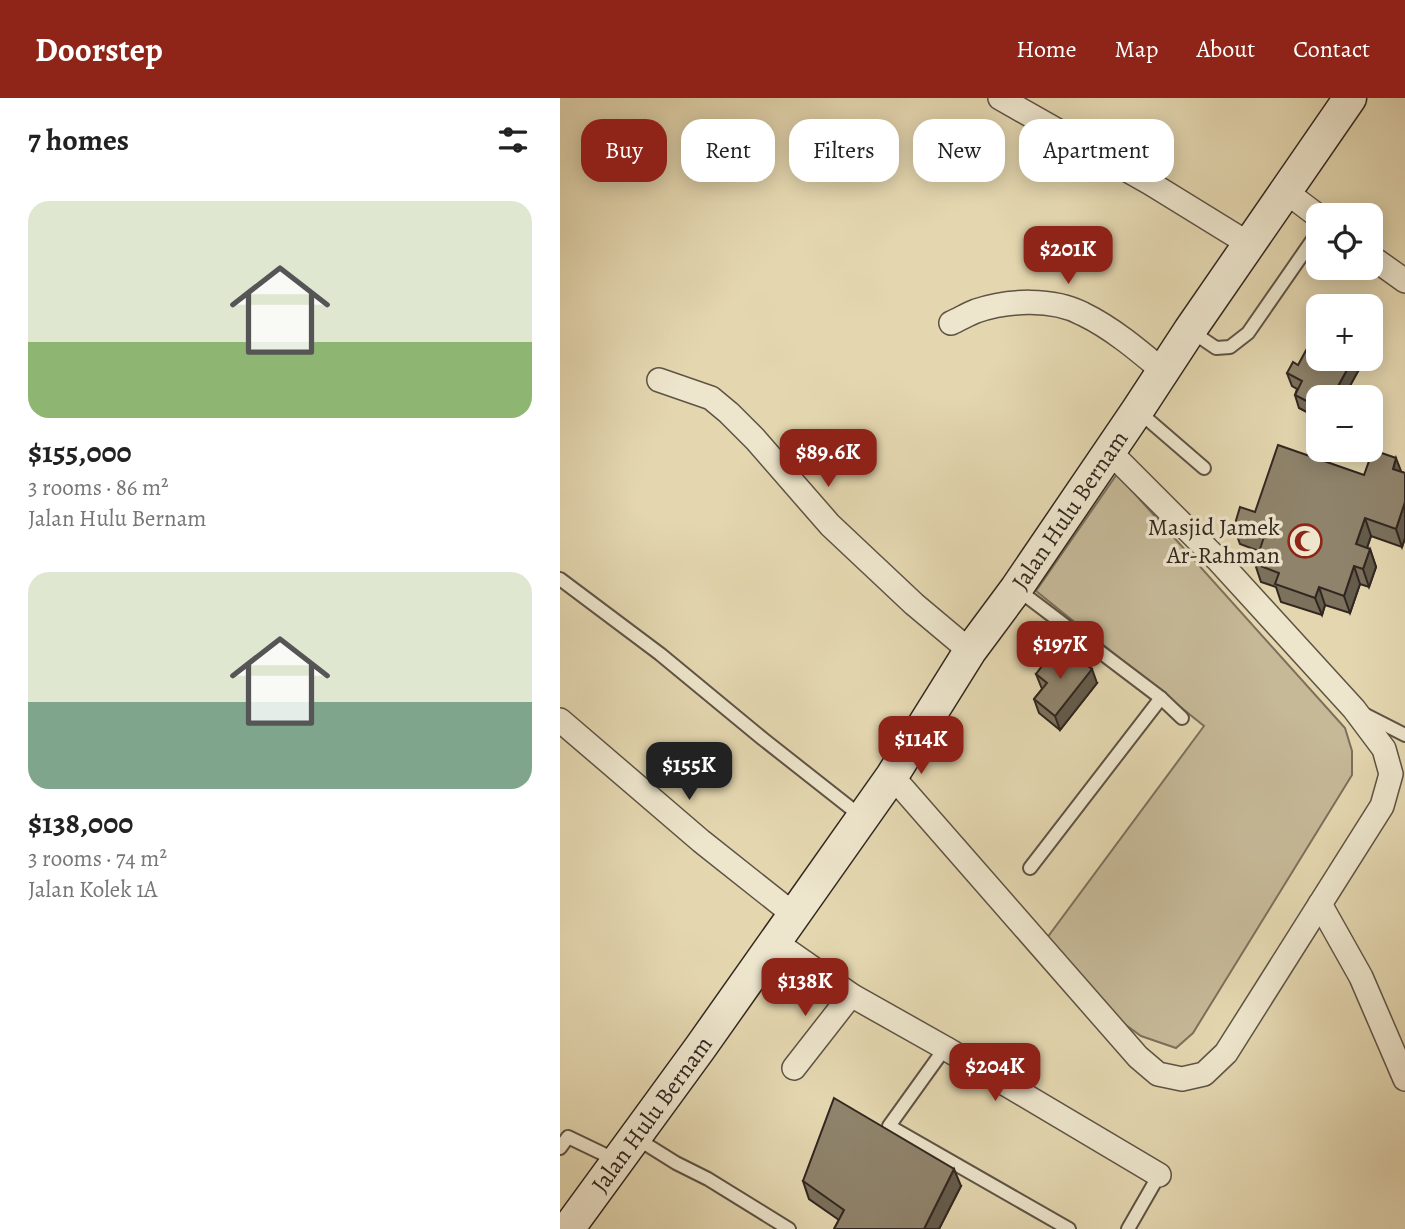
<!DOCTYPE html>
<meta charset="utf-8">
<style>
body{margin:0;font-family:Alegreya,serif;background:#f6f6f6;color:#222;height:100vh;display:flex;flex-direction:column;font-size:26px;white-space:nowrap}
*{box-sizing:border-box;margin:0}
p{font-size:23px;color:#767676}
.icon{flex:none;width:38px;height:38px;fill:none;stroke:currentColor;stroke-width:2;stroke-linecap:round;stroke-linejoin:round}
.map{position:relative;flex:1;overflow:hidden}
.details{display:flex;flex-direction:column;background:#fff;width:560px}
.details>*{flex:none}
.banner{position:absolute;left:21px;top:21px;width:665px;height:63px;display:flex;gap:14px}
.fabs{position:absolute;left:746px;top:105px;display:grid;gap:14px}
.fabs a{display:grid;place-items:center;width:77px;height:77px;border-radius:14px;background:#fff;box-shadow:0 4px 18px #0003;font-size:35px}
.price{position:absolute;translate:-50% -60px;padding:0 16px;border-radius:14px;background:#8f2418;color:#fff;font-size:23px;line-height:46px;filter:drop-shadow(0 2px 4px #0008)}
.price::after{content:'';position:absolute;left:50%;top:42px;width:21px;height:16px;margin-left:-10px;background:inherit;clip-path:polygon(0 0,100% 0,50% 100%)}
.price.active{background:#222;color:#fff}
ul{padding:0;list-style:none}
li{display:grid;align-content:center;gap:14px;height:371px;padding:0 28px}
li span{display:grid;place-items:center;height:217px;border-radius:21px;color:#555}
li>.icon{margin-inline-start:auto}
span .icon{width:126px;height:126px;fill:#fffc;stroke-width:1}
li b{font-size:30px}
h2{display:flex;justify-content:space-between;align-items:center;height:84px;padding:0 28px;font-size:30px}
.chip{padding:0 24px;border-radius:21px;background:#fff;box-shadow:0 4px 18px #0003;font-size:24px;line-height:63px}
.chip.active{background:#8f2418;color:#fff}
header{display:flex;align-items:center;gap:42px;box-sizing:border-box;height:98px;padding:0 35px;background:#8f2418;color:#fff}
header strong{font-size:33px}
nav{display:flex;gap:38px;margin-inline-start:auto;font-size:24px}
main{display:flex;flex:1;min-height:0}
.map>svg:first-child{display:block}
.green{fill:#c6b998;stroke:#7c705c;stroke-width:2}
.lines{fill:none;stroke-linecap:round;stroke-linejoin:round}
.lane-casing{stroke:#5e5344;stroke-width:16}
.street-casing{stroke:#5e5344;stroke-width:26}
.secondary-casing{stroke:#322720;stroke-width:35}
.lane{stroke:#ede5cc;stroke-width:12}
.street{stroke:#ede5cc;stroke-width:23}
.secondary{stroke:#ede5cc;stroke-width:32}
.wall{fill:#7b715c;stroke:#322720;stroke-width:2}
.shaded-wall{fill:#645c4b;stroke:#322720;stroke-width:2}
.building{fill:#8f836b;stroke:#322720;stroke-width:2}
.labels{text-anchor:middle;stroke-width:7;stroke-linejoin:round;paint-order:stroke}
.street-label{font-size:24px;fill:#322720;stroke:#ede5cc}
.poi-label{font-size:24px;fill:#322720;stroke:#ede5cc;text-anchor:end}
</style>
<header>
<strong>Doorstep</strong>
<nav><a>Home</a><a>Map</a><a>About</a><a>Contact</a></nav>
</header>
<main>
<section class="details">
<h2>7 homes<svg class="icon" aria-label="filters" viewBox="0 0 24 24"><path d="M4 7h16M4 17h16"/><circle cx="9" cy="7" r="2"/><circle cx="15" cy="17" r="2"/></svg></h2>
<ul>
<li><span style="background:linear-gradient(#dfe7d0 65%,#8fb573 0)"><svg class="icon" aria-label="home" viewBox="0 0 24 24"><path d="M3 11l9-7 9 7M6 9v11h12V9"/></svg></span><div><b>$155,000</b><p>3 rooms · 86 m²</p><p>Jalan Hulu Bernam</p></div></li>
<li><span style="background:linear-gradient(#dfe7d0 60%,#7fa58c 0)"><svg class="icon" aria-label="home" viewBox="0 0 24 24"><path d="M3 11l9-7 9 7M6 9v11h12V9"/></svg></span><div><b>$138,000</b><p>3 rooms · 74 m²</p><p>Jalan Kolek 1A</p></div></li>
</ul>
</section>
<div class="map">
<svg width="845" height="1131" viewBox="0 0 845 1131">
<rect width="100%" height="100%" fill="#e4d7b0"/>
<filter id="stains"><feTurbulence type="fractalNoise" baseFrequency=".00286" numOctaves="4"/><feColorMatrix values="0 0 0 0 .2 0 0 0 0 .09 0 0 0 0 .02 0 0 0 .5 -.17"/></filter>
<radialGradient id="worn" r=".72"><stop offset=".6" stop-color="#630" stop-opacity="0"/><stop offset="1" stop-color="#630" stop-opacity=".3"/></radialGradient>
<polygon class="green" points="557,376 785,630 792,653 792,677 633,935 616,950 581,938 548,914 487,840 644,628 476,493"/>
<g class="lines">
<defs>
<g id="lane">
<polyline points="631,233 656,250 670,249 688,235 758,134"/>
<polyline points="578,313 644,370"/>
<polyline points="0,481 100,556 203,641 302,719"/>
<polyline points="457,491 601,600 622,620"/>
<polyline points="804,616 845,637"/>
<polyline points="470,770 601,600"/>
<polyline points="385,950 329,1028 509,1131"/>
<polyline points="76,1040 116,1065 148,1081 229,1131"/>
<polyline points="0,1050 8,1039 58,1063"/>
<polyline points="568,1131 599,1077"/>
</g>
<g id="street">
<polyline points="440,0 590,85 689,146"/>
<polyline points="725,93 758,118"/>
<polyline points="810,158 845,183"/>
<path d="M391,225c9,-4 17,-9 25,-12 32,-11 77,-13 107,3 29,14 55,36 80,57"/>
<polyline points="99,282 151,300 169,315 195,341 270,427 354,506 410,553"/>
<polyline points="0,622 141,743 233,816"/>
<polyline points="332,678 578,959 598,976 622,981 644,976 666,955 822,708 831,676 824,651 794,611 657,461 549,353"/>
<polyline points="760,806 801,879 845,981"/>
<polyline points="215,844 291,897 385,950 599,1077"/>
<polyline points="234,970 291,897"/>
</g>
<g id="secondary">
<path id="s1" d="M8,1131l132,-181 192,-272 78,-125 46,-62 121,-178 53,-81 160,-232"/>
</g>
</defs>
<use href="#lane" class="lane-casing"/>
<use href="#street" class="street-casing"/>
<use href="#secondary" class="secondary-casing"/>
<use href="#lane" class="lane"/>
<use href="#street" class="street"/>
<use href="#secondary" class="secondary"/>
</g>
<g class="wall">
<polygon points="738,267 801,268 758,299 758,320 739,310 735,297 737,291 732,288 727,275"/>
<polygon points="842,374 845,375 845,440 842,449 811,438 807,450 810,451 816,469 809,489 800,486 790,515 765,507 762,517 721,504 716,489 701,484 695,466 699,453 680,446 674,429 695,414 804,377"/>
<polygon points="476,576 537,585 500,632 479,615 474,601 482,591"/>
<polygon points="243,1083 401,1088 379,1131 274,1131 279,1122 249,1101"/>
</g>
<g class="shaded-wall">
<polygon points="793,261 798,261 801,268 784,299 772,299"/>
<polygon points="836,360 843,378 833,371"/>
<polygon points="845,404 845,440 842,449 836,431"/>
<polygon points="805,420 811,438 802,464 796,446"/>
<polygon points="810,451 816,469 809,489 803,471"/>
<polygon points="794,468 800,486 790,515 784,498"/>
<polygon points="759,489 765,507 762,517 755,500"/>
<polygon points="532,571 537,585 500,632 495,618"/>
<polygon points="394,1071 401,1088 379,1131 364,1131"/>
</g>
<g class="building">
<polygon points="756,234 758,234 758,261 793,261 772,299 758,299 758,309 735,297 742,283 727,275 733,264 738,267"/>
<polygon points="718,347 804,377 813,352 836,360 833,371 845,375 845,404 836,431 805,420 796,446 810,451 803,471 794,468 784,498 759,489 755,500 715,486 719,475 695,466 704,439 674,429 680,409 695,414"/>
<polygon points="511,555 532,571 495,618 474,601 487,585 476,576 491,556 503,565"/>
<polygon points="274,1000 394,1071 364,1131 274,1131 284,1112 243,1083"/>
</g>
<defs>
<symbol id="mosque-ring" viewBox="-11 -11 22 22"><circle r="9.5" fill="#ede5cc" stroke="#8f2418" stroke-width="1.5"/><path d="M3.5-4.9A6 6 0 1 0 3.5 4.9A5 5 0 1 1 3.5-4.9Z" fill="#8f2418"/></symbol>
</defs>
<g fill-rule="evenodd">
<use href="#mosque-ring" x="726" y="424" width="38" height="38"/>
</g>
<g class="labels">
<g class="street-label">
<text dy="8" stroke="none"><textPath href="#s1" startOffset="877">Jalan Hulu Bernam</textPath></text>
<text dy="8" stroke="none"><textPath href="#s1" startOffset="142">Jalan Hulu Bernam</textPath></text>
</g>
<g class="poi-label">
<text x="720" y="437">Masjid Jamek<tspan x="720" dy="28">Ar-Rahman</tspan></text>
</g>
</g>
<rect width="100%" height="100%" filter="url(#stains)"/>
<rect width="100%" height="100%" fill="url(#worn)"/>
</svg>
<div class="fabs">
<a><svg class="icon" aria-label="locate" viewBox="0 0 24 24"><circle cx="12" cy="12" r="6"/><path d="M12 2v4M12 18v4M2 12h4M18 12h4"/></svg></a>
<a>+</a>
<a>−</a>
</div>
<b class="price" style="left:508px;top:188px">$201K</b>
<b class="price" style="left:268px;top:391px">$89.6K</b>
<b class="price" style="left:500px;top:583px">$197K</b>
<b class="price" style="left:361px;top:678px">$114K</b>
<b class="price active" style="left:129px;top:704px">$155K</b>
<b class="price" style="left:245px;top:920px">$138K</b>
<b class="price" style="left:435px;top:1005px">$204K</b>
<div class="banner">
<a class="chip active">Buy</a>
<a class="chip">Rent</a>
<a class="chip">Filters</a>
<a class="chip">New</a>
<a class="chip">Apartment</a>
</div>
</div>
</main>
